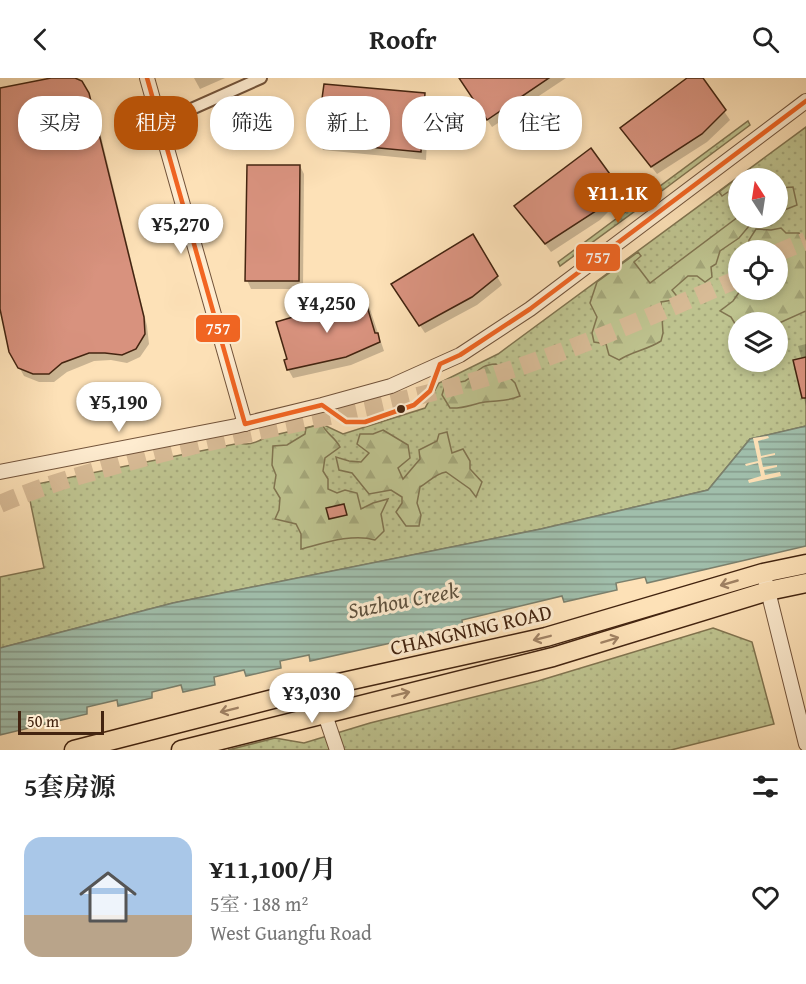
<!DOCTYPE html>
<html lang="zh">
<meta charset="utf-8">
<style>
body{margin:0;font-family:"Gentium Book Plus","Noto Serif SC",serif;background:#f6f6f6;color:#222;height:100vh;display:flex;flex-direction:column;font-size:22px;white-space:nowrap}
*{box-sizing:border-box;margin:0}
p{font-size:20px;color:#767676}
.icon{flex:none;width:33px;height:33px;fill:none;stroke:currentColor;stroke-width:2;stroke-linecap:round;stroke-linejoin:round}
.map{position:relative;height:672px;overflow:hidden}
.side{display:flex;flex-direction:column;background:#fff;flex:1}
.side>*{flex:none}
.top-card{position:absolute;left:18px;top:18px;width:771px;height:54px;display:flex;gap:12px}
.needle{width:39px;rotate:348deg}
.fabs{position:absolute;left:728px;top:90px;display:grid;gap:12px}
.fabs a{display:grid;place-items:center;width:60px;height:60px;border-radius:50%;background:#fff;box-shadow:0 3px 9px #0003;font-size:30px}
.scale{position:absolute;left:18px;bottom:15px;width:86px;box-sizing:border-box;padding-left:6px;border:3px solid #432410;border-top:0;font-size:16px;line-height:21px;white-space:nowrap;color:#432410;-webkit-text-stroke:4px #feecd0;paint-order:stroke}
.price{position:absolute;translate:-50% -51px;padding:0 14px;border-radius:21px;background:#fff;color:#222;font-size:20px;line-height:39px;filter:drop-shadow(0 2px 3px #0008)}
.price::after{content:'';position:absolute;left:50%;top:36px;width:18px;height:14px;margin-left:-9px;background:inherit;clip-path:polygon(0 0,100% 0,50% 100%)}
.price.active{background:#b45309;color:#fff}
ul{padding:0;list-style:none}
li{display:flex;align-items:center;gap:18px;height:150px;padding:0 24px}
li span{display:grid;place-items:center;flex:none;width:168px;height:120px;border-radius:18px;color:#555}
li>.icon{margin-inline-start:auto}
span .icon{width:72px;height:72px;fill:#fffc;stroke-width:1}
li b{font-size:26px}
h2{display:flex;justify-content:space-between;align-items:center;height:72px;padding:0 24px;font-size:26px}
.pill{padding:0 21px;border-radius:24px;background:#fff;box-shadow:0 3px 9px #0003;font-size:21px;line-height:54px}
.pill.active{background:#b45309;color:#fff}
header{display:flex;justify-content:space-between;align-items:center;height:78px;padding:0 24px;background:#fff;font-size:27px;font-weight:700}
.map>svg:first-child{display:block}
.green{fill:url(#green-dots);stroke:#807450;stroke-width:1.5;fill-rule:evenodd}
.forest{fill:url(#forest-firs);stroke:#807450;stroke-width:1.5}
.water{fill:url(#water-rules);stroke:#7b806d;stroke-width:1.5}
.pier{fill:#fde1b7}
.shadow{fill:#0003}
.building{fill:#d8927e;stroke:#432410;stroke-width:1.5}
.lines{fill:none;stroke-linecap:round;stroke-linejoin:round}
.trunk-tunnel{stroke:#d8bb96;stroke-width:18;stroke-dasharray:18 9;stroke-linecap:butt}
.minor-casing{stroke:#72533a;stroke-width:14}
.tertiary-casing{stroke:#72533a;stroke-width:16}
.primary-casing{stroke:#432410;stroke-width:21}
.minor{stroke:#feecd0;stroke-width:10}
.tertiary{stroke:#feecd0;stroke-width:14}
.primary{stroke:#fde1b7;stroke-width:18}
.bus-1-casing{stroke:#feecd0;stroke-width:9}
.bus-1{stroke:#f26522;stroke-width:4.5}
.oneway{stroke:#a08264}
.bus-dot{fill:#432410;stroke:#feecd0;stroke-width:2}
.labels{text-anchor:middle;stroke-width:6;stroke-linejoin:round;paint-order:stroke}
.street-label{font-size:21px;fill:#432410;stroke:#feecd0}
.water-label{font-size:22px;font-style:italic;fill:#5f523e;stroke:#feecd0}
.line-badge{stroke:#feecd0;stroke-width:2}
.badge-label{font-size:16px;text-anchor:middle;font-weight:bold;fill:#fff}
</style>
<header><svg class="icon" aria-label="back" viewBox="0 0 24 24"><path d="M15 5l-7 7 7 7"/></svg>Roofr<svg class="icon" aria-label="search" viewBox="0 0 24 24"><circle cx="10" cy="10" r="6"/><path d="M15 15l6 6"/></svg></header>
<div class="map">
<svg width="806" height="672" viewBox="0 0 806 672">
<defs>
<pattern id="green-dots" width="8" height="8" patternUnits="userSpaceOnUse" patternTransform="scale(1.5)"><rect width="8" height="8" fill="#bec38f"/><path d="M2 2h.1M6 6h.1" fill="none" stroke="#a4a77a" stroke-width="1.8" stroke-linecap="round"/></pattern>
<pattern id="forest-firs" width="22" height="20" patternUnits="userSpaceOnUse" patternTransform="scale(1.5)"><rect width="22" height="20" fill="#bec38f"/><path d="M5 1l3.5 6h-7zM16 11l3.5 6h-7z" fill="#a4a77a"/></pattern>
<pattern id="water-rules" width="6" height="5" patternUnits="userSpaceOnUse" patternTransform="scale(1.5)"><rect width="6" height="5" fill="#a0beab"/><path d="M0 2.5h6" fill="none" stroke="#849a8a"/></pattern>
</defs>
<rect width="100%" height="100%" fill="#fde1b7"/>
<filter id="stains"><feTurbulence type="fractalNoise" baseFrequency=".00333" numOctaves="4"/><feColorMatrix values="0 0 0 0 .2 0 0 0 0 .09 0 0 0 0 .02 0 0 0 .5 -.17"/></filter>
<radialGradient id="worn" r=".72"><stop offset=".6" stop-color="#630" stop-opacity="0"/><stop offset="1" stop-color="#630" stop-opacity=".3"/></radialGradient>
<g class="green">
<polygon points="748,43 750,47 647,124 644,120"/>
<path d="M806,49v299l-56,13 -42,51 -167,39 -368,74 -173,45v-71l44,-9 -17,-82 213,-43c9,3 18,-1 26,-6l56,-13 21,10 82,-26 14,-25 59,-29zM738,100h39v40h-39zM738,172h39v40h-39zM738,244h39v40h-39z"/>
<polygon points="632,129 635,133 560,188 558,184"/>
<polygon points="713,550 752,564 774,646 671,672 228,672 275,660 304,665 370,645 538,603"/>
</g>
<g class="forest">
<polygon points="732,104 738,108 738,127 728,114 722,118 719,114"/>
<polygon points="777,109 779,110 793,109 797,127 777,135"/>
<path d="M738,139l28,1 -17,8 -10,12 -19,13 -4,13 -5,3 1,10 -7,5 -8,-6h-9l-16,14 7,9 -18,3 2,31 -2,8c-14,9 -28,10 -42,19l-10,-5 -3,-11 -12,-2 -2,-9 5,-16 -7,-14 7,-21 41,-30 3,4 -7,6 16,21z"/>
<polygon points="781,150 786,155 799,155 806,171 806,233 777,246 738,244 738,251 731,239 720,233 733,223 740,213 746,216 752,212 777,212 777,172 748,172 749,162 756,151 771,152"/>
<path d="M496,286l19,19 5,13c-14,6 -21,4 -35,6 -13,2 -21,7 -35,6l-8,-13 3,-10c7,-3 14,-2 20,-4 14,-7 12,-16 31,-17z"/>
<path d="M322,346c4,10 13,13 18,23l-15,11 -2,13 5,8v10l9,4 8,-3 12,3 4,16 12,-6 15,-4 -7,15 3,17 -9,9c-22,-7 -51,3 -74,9v-15l-5,-10 -21,-5 4,-9 1,-12 -6,-10 2,-13 -4,-10 1,-19 14,-1 18,-11 1,-6z"/>
<path d="M383,352l25,15 2,13 -12,10 5,11 17,-20 -1,-9 18,-9 2,-7 8,-2 5,21 11,-4 7,12v8l12,13 -6,15 -6,-8 -24,-17c-11,2 -16,9 -26,15l-3,16 4,12 -2,11h-13l-10,-14 6,-9v-6l-11,-7 -22,4 -17,-21 -13,-3 -3,-13 13,4 12,1 8,-9 -12,-9 3,-10h13z"/>
</g>
<polygon class="water" points="806,348 806,468 647,505 645,499 616,505 617,512 564,524 562,518 462,542 463,549 310,583 309,577 280,583 281,590 246,598 244,592 214,599 215,607 183,614 181,607 152,614 152,620 118,628 117,622 87,629 87,636 0,657 0,570 173,525 541,451 708,412 750,361"/>
<polygon class="pier" points="768,358 769,360 758,363 761,378 775,375 775,377 761,380 763,389 777,387 777,389 764,392 765,397 780,394 781,398 749,405 748,402 761,398 758,385 746,388 745,386 758,383 753,360"/>
<g class="shadow">
<polygon points="59,0 71,0 81,4 93,25 147,248 149,266 140,279 127,285 111,282 94,283 67,294 54,304 39,304 24,298 11,274 0,224 0,12"/>
<polygon points="194,0 225,0 200,11"/>
<polygon points="460,0 566,0 492,49"/>
<polygon points="690,0 701,0 730,42 707,64 657,96 622,51"/>
<polygon points="424,16 429,25 426,82 323,72 318,63"/>
<polygon points="300,88 304,96 303,211 251,211 247,202"/>
<polygon points="619,111 623,119 600,142 551,174 516,128"/>
<polygon points="473,158 502,207 477,227 425,255 398,215"/>
<polygon points="364,220 369,228 384,273 351,287 293,300 288,291"/>
<polygon points="806,266 806,328 795,283 802,282 798,268"/>
</g>
<g class="building">
<polygon points="51,0 75,0 82,3 89,15 144,239 145,256 136,271 122,277 105,275 89,275 62,285 49,296 33,296 18,290 9,274 0,231 0,10"/>
<polygon points="459,0 549,0 487,42"/>
<polygon points="687,0 703,0 726,32 702,56 651,89 620,50"/>
<polygon points="324,6 425,15 421,74 316,64"/>
<polygon points="591,70 620,110 596,133 545,166 514,128"/>
<polygon points="247,87 300,87 299,203 245,203"/>
<polygon points="473,156 498,198 472,219 419,248 391,206"/>
<polygon points="364,218 375,255 378,255 380,264 346,279 287,292 284,282 287,281 276,244"/>
<polygon points="806,279 806,320 802,320 793,282"/>
<polygon points="344,426 347,437 329,441 326,430"/>
</g>
<g class="lines">
<g class="trunk-tunnel">
<polyline points="777,175 806,163"/>
<path d="M0,426c39,-17 80,-29 121,-40 108,-30 219,-47 328,-76 100,-26 194,-69 289,-109"/>
</g>
<defs>
<polyline id="minor" points="160,45 261,0"/>
<g id="tertiary">
<polyline points="147,0 245,346"/>
<polyline points="0,394 236,348 322,327 391,308 460,277 530,231 806,23"/>
<polyline points="766,505 806,666"/>
<polyline points="316,610 337,672"/>
</g>
<g id="primary">
<polyline points="74,672 316,610 546,559 763,495 806,486"/>
<polyline points="181,672 553,579 768,513 806,505"/>
</g>
</defs>
<use href="#minor" class="minor-casing"/>
<use href="#tertiary" class="tertiary-casing"/>
<use href="#primary" class="primary-casing"/>
<use href="#minor" class="minor"/>
<use href="#tertiary" class="tertiary"/>
<use href="#primary" class="primary"/>
<defs>
<polyline id="bus-1" points="147,0 245,346 322,327 346,344 365,344 414,327 430,313 440,286 460,277 530,231 806,23"/>
</defs>
<use href="#bus-1" class="bus-1-casing"/>
<use href="#bus-1" class="bus-1"/>
</g>
<defs><path id="oneway-shaft" d="M-6 0H5M1.5-3L5.5 0L1.5 3" fill="none" stroke-width="1.6" stroke-linecap="round" stroke-linejoin="round" transform="scale(1.5)"/></defs>
<g class="oneway">
<use href="#oneway-shaft" transform="translate(729 505) rotate(164)"/>
<use href="#oneway-shaft" transform="translate(542 560) rotate(166)"/>
<use href="#oneway-shaft" transform="translate(610 562) rotate(-17)"/>
<use href="#oneway-shaft" transform="translate(401 616) rotate(-14)"/>
<use href="#oneway-shaft" transform="translate(229 632) rotate(166)"/>
</g>
<circle class="bus-dot" cx="401" cy="331" r="5"/>
<g class="labels">
<g class="street-label">
<text transform="translate(471 552) rotate(-13)" y="7">CHANGNING ROAD</text>
</g>
<g class="water-label">
<text transform="translate(403 522) rotate(-11)" y="8">Suzhou Creek</text>
</g>
</g>
<g class="line-badge">
<rect x="575" y="165" width="46" height="29" rx="6" fill="#f26522"/>
<rect x="195" y="236" width="46" height="29" rx="6" fill="#f26522"/>
</g>
<g class="badge-label">
<text x="598" y="185">757</text>
<text x="218" y="256">757</text>
</g>
<rect width="100%" height="100%" filter="url(#stains)"/>
<rect width="100%" height="100%" fill="url(#worn)"/>
</svg>
<div class="fabs">
<a><svg class="needle" viewBox="-14 -14 28 28"><path d="M0-13l5 13h-10z" fill="#e53935"/><path d="M0 13l5-13h-10z" fill="#767676"/></svg></a>
<a><svg class="icon" aria-label="locate" viewBox="0 0 24 24"><circle cx="12" cy="12" r="6"/><path d="M12 2v4M12 18v4M2 12h4M18 12h4"/></svg></a>
<a><svg class="icon" aria-label="layers" viewBox="0 0 24 24"><path d="M12 4l9 5-9 5-9-5zM3 14l9 5 9-5"/></svg></a>
</div>
<div class="scale">50 m</div>
<b class="price active" style="left:618px;top:146px">¥11.1K</b>
<b class="price" style="left:181px;top:177px">¥5,270</b>
<b class="price" style="left:327px;top:256px">¥4,250</b>
<b class="price" style="left:119px;top:355px">¥5,190</b>
<b class="price" style="left:312px;top:646px">¥3,030</b>
<div class="top-card">
<a class="pill">买房</a>
<a class="pill active">租房</a>
<a class="pill">筛选</a>
<a class="pill">新上</a>
<a class="pill">公寓</a>
<a class="pill">住宅</a>
</div>
</div>
<section class="side">
<h2>5套房源<svg class="icon" aria-label="filters" viewBox="0 0 24 24"><path d="M4 7h16M4 17h16"/><circle cx="9" cy="7" r="2"/><circle cx="15" cy="17" r="2"/></svg></h2>
<ul>
<li><span style="background:linear-gradient(#a9c7e8 65%,#b9a48a 0)"><svg class="icon" aria-label="home" viewBox="0 0 24 24"><path d="M3 11l9-7 9 7M6 9v11h12V9"/></svg></span><div><b>¥11,100/月</b><p>5室 · 188 m²</p><p>West Guangfu Road</p></div><svg class="icon" aria-label="heart" viewBox="0 0 24 24"><path d="M12 20l-8-8c-3-5 5-10 8-4 3-6 11-1 8 4z"/></svg></li>
</ul>
</section>
